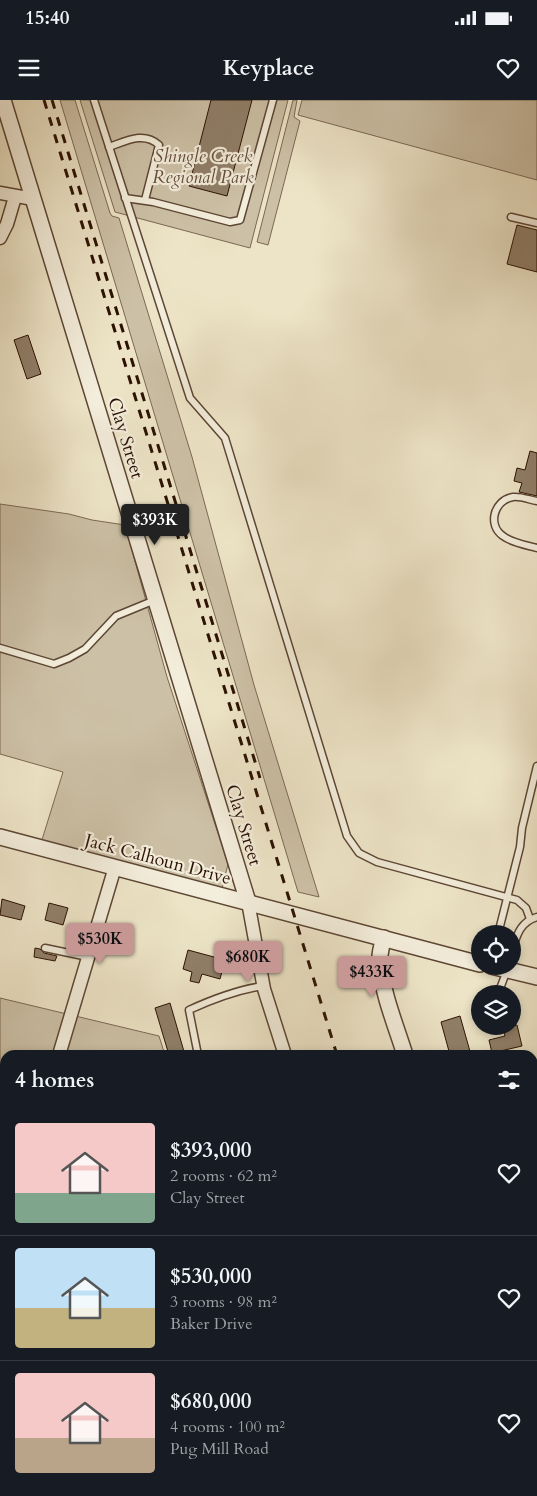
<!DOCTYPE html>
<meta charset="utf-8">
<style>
body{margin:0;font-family:Cardo,serif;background:#242831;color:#f1f3f6;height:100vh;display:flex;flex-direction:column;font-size:19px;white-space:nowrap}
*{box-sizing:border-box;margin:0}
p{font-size:16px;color:#9ea1a6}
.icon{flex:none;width:28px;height:28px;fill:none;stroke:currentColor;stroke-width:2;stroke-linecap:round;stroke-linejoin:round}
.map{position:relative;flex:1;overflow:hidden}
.panel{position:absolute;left:0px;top:950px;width:538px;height:446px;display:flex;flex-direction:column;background:#171b24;border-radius:15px 15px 0 0;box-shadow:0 2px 8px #0003}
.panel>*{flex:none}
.buttons{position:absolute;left:471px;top:825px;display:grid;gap:10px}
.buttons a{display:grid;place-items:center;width:50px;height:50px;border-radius:50%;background:#171b24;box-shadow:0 2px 8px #0003;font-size:25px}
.price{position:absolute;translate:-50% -42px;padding:0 11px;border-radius:5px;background:#c59692;color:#111;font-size:16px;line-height:32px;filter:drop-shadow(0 1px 2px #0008)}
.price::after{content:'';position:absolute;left:50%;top:30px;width:15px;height:11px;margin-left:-8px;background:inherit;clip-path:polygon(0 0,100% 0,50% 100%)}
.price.selected{background:#222;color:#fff}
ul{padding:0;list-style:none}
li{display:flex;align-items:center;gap:15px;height:125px;padding:0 15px}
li+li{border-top:1px solid #363941}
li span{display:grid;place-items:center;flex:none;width:140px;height:100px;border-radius:5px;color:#555}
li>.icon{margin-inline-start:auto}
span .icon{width:60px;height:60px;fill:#fffc;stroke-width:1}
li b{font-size:21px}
h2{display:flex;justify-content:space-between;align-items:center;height:60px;padding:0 15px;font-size:21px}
.status{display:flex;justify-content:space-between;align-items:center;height:35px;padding:0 25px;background:#171b24;direction:ltr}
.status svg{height:14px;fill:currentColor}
header{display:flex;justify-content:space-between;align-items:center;height:65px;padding:0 15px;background:#171b24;font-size:22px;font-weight:700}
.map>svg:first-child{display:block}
.green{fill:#ccc0a6;stroke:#7c6854}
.water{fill:#ab9c84;stroke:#786450}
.building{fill:#907f69;stroke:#2c1103}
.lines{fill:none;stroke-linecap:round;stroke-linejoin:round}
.service-casing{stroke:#5c4634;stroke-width:9}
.minor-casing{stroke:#5c4634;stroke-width:15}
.tertiary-casing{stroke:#5c4634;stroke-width:18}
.service{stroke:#f3eddb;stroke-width:6}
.minor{stroke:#f3eddb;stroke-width:12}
.tertiary{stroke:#f3eddb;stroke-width:15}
.rail{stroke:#2c1103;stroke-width:3;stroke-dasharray:9 9;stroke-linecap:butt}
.labels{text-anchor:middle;stroke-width:4.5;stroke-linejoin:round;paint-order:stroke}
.park-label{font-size:18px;font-style:italic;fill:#644e3c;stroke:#f3eddb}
.street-label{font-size:18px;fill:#2c1103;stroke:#f3eddb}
</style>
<div class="status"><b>15:40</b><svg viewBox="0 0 49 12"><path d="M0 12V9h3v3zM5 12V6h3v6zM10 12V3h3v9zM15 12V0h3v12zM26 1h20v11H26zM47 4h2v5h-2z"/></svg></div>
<header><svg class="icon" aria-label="menu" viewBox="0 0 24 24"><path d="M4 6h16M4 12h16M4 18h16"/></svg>Keyplace<svg class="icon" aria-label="heart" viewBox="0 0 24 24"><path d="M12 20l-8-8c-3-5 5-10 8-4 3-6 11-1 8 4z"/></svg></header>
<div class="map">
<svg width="537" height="1396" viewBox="0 0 537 1396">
<rect width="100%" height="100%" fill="#ede4c7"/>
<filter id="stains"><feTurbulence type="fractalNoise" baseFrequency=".004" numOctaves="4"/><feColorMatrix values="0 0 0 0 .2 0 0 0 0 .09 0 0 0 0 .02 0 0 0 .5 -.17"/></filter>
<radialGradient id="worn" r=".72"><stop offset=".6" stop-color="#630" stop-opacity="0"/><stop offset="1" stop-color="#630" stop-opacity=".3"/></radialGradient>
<g class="green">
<polygon points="60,0 75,0 110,113 112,116 119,118 192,357 254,585 319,797 298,792"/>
<polygon points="80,0 288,0 250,148 115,112"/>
<polygon points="293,0 297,0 294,17 300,21 268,145 257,142"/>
<polygon points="302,0 537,0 537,80 298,15"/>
<polygon points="0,404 69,414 92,420 125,425 167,577 228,764 222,789 41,743 63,672 0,654"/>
<polygon points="0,898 159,936 165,955 5,955 5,1391 44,1391 43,1396 10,1396 0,1393"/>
<polygon points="537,1131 537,1323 532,1309 532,1133"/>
</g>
<polygon class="water" points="104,1391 172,1391 171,1396 118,1396"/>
<g class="building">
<polygon points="211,0 252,0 227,96 189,86"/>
<polygon points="517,125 537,130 537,172 507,164"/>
<polygon points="28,235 41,274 27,279 14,240"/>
<polygon points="530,351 537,353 537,396 519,392 522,383 514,381 517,368 525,370"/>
<polygon points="2,799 25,806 21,820 0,815"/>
<polygon points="49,803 68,808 63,825 45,820"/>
<polygon points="35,848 40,849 44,853 57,856 55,861 34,857"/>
<polygon points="188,850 225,860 220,879 202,874 199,883 190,881 192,872 183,869"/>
<polygon points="170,903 185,955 169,955 155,908"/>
<polygon points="460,916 471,955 450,955 441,922"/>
<polygon points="517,925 522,946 492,953 489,940 505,936 503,928"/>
</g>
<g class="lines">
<defs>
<g id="service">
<polyline points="94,0 190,298 225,338 347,736 359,753 377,762 517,800 526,808 530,819"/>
<path d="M109,47c17,-6 35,-16 50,-2l-14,55"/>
<polyline points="125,98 153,102 230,122 240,120 273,0"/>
<polyline points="511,117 537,123"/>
<path d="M537,401c-7,-1 -16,-5 -24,-4 -19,3 -26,28 -10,39 9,7 23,9 34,12"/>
<polyline points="0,548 54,564 69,558 85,549 116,516 155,500"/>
<polyline points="498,834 520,747 522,728 537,666"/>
<polyline points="45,848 88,857"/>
<path d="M512,850c5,-15 8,-28 25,-33"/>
<polyline points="498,894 507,870"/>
<path d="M198,955l-9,-45c24,-11 47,-20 74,-24"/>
<polyline points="0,1087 5,1088"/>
<polyline points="0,1158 5,1152"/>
</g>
<g id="minor">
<polyline points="0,93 33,99"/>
<polyline points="0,138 7,124 15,97"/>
<polyline points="248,802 264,889 285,955"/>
<polyline points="59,955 115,767"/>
<polyline points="532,1057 537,1056"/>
<polyline points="419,1391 421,1396"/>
</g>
<g id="tertiary">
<polyline points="3,0 248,802"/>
<polyline points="0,737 480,864"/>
<path d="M384,838c-3,9 -5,18 -4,27 3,30 16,61 25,90"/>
<polyline points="491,866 537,877"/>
<polyline points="532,1391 534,1396"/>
</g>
</defs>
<use href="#service" class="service-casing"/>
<use href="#minor" class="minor-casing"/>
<use href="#tertiary" class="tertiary-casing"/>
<use href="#service" class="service"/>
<use href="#minor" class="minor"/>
<use href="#tertiary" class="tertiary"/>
<g class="rail">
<polyline points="44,0 337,955"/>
<polyline points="52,0 260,678"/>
<polyline points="480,1391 481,1396"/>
</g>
</g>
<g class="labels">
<g class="park-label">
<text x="203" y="62">Shingle Creek<tspan x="203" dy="21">Regional Park</tspan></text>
</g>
<g class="street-label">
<text transform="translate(126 338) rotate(73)" y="6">Clay Street</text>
<text transform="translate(244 725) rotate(73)" y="6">Clay Street</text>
<text transform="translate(158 759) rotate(15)" y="6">Jack Calhoun Drive</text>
</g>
</g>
<rect width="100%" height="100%" filter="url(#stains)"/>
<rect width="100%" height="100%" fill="url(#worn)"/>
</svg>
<div class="buttons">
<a><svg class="icon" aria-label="locate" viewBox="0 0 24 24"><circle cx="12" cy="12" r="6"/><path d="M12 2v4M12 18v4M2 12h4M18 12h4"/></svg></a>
<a><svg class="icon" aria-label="layers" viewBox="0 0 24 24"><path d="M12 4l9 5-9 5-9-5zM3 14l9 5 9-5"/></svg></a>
</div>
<b class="price selected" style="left:155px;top:446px">$393K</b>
<b class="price" style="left:100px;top:865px">$530K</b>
<b class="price" style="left:248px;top:883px">$680K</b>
<b class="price" style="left:372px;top:898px">$433K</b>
<section class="panel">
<h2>4 homes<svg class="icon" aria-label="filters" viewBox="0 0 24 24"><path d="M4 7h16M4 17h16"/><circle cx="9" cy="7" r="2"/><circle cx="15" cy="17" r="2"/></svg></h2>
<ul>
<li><span style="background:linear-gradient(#f6c9c9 70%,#7fa58c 0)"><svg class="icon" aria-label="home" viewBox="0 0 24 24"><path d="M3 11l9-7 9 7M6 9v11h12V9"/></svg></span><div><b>$393,000</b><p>2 rooms · 62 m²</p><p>Clay Street</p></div><svg class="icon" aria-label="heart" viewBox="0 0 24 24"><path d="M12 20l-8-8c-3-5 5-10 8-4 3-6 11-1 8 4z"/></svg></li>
<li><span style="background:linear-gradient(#bfe0f5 60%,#c2b280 0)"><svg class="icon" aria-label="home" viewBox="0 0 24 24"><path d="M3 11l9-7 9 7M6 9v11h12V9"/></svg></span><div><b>$530,000</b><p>3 rooms · 98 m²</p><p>Baker Drive</p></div><svg class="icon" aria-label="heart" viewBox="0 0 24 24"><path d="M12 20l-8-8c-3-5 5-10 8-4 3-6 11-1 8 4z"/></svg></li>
<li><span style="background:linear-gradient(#f6c9c9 65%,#b9a48a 0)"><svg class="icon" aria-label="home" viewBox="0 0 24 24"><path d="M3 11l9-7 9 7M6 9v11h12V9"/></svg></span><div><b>$680,000</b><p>4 rooms · 100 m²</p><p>Pug Mill Road</p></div><svg class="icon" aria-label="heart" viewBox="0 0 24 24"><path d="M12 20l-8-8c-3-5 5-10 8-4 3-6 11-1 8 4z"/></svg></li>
</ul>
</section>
</div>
